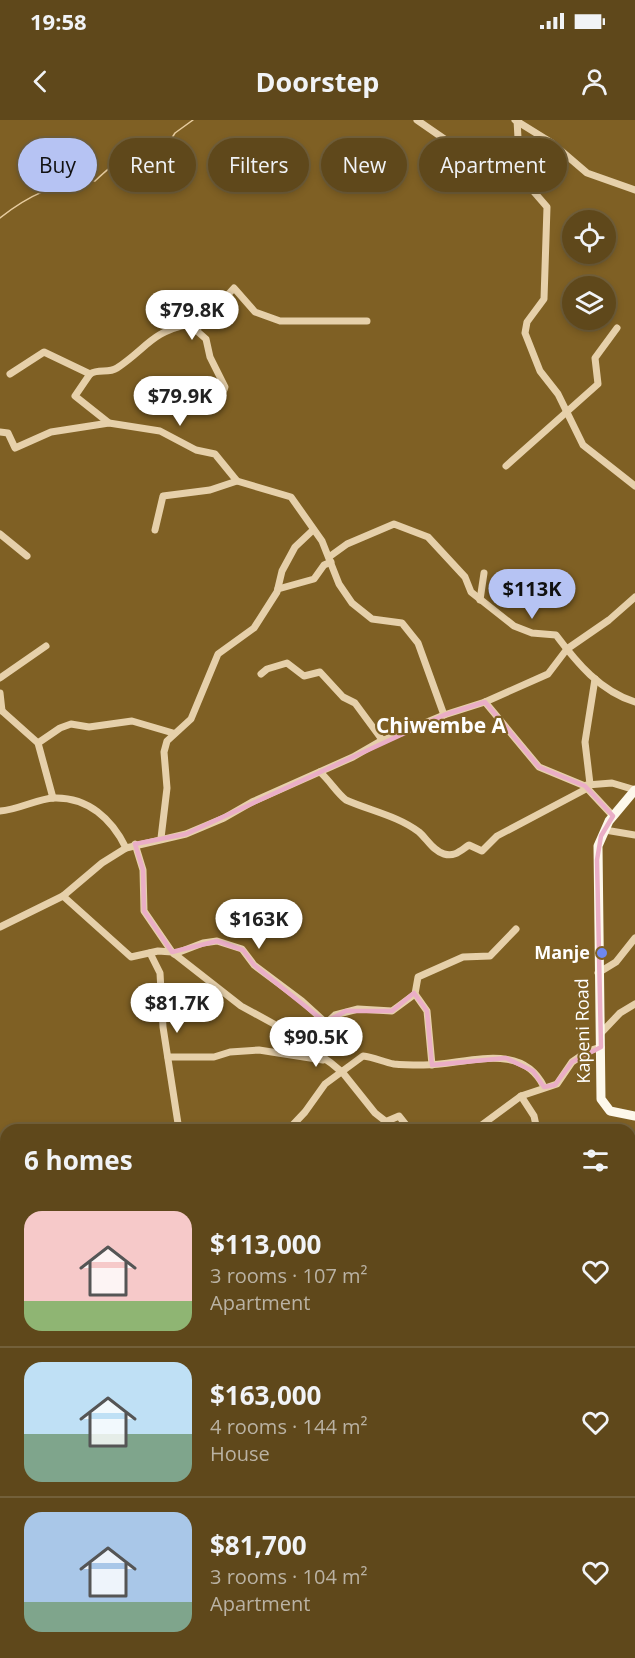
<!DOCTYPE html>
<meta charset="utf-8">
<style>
body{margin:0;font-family:"Open Sans",sans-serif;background:#685228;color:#f1f3f6;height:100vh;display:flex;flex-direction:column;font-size:22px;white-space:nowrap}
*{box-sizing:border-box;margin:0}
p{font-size:20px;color:#bab2a3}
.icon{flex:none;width:33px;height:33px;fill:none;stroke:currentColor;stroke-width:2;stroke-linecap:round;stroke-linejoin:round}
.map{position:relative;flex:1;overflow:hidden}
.details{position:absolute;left:0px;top:1004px;width:636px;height:536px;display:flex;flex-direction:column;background:#5f481b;border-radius:18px 18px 0 0;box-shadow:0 3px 9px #0003,0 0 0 2px #73603a}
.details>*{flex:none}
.hud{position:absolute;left:18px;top:18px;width:600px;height:54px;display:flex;gap:12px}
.tools{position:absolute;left:562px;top:90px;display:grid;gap:12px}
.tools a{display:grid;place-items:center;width:54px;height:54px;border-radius:50%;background:#5f481b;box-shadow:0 3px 9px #0003,0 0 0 2px #73603a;font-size:30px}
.price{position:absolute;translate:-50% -51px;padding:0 14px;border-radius:21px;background:#fff;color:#222;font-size:20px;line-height:39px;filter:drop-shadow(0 2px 3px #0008)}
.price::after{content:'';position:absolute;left:50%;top:36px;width:18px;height:14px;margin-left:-9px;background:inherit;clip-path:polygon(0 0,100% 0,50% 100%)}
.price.selected{background:#b6c3f3;color:#111}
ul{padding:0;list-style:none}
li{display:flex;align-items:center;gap:18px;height:150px;padding:0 24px}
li+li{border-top:2px solid #73603a}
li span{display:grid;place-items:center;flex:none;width:168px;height:120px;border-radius:18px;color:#555}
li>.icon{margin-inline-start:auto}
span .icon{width:72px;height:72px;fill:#fffc;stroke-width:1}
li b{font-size:26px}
h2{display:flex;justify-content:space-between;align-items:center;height:72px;padding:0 24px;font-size:26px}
.tag{padding:0 21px;border-radius:27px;background:#5f481b;box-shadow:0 3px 9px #0003,0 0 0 2px #73603a;font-size:21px;line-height:54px}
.tag.selected{background:#b6c3f3;color:#111}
.status{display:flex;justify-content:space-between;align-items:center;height:42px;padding:0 30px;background:#5f481b;direction:ltr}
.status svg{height:16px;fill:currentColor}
header{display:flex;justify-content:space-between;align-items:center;height:78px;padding:0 24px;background:#5f481b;font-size:27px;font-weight:700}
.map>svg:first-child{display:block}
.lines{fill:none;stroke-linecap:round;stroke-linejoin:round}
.stream{stroke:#e7cc9f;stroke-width:1.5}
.minor{stroke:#e6d0aa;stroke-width:7}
.major{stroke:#fdf8eb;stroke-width:9}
.marked{fill:none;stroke:#eaaec6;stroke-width:4.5;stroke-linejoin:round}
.poi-dot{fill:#6e88f0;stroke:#7f6024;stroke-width:2}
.labels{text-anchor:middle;stroke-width:4.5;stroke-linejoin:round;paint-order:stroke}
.poi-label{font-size:18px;font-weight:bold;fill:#fff;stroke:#7f6024;text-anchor:end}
.street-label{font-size:18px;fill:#fff;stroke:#7f6024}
.quarter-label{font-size:21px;font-weight:bold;fill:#fff;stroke:#7f6024}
</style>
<div class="status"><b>19:58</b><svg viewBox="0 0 49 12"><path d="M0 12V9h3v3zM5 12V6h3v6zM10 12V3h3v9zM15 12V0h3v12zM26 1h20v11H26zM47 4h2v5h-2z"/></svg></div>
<header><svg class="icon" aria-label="back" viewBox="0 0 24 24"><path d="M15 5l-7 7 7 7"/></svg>Doorstep<svg class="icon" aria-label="person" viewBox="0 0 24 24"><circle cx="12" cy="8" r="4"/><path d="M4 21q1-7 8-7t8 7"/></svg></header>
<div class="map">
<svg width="635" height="1538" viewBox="0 0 635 1538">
<rect width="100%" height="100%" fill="#7f6024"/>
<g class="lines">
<path class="stream" d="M0,98c26,-21 61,-39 95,-37 22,-21 34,-31 66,-26l14,-22 18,-13"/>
<g class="minor">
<polyline points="417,0 456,27"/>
<polyline points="515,0 552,23 587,53 635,70"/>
<polyline points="517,0 518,18 508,59 528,65 547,87 544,179 527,202 525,213 540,251 558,274 583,325 635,366"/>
<polyline points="197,209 234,168 255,192 280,201 367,201"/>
<path d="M10,254l34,-22 46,22c9,-6 18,0 27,-6 30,-20 34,-36 72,-44l17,15 4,18 15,30 -1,3 -26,-4"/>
<polyline points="90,254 75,276 109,303 160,311 196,330 215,334 237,361 291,377 322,421 339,464 352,483 372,499 402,503 418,523 444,595"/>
<polyline points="0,312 8,313 15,328 51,312 109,303"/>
<polyline points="506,346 598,264 595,238 617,208"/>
<polyline points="155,410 163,376 210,370 237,361"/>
<polyline points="0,414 27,436"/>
<path d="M329,437l18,-13 47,-20 34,13 37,40 6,15 43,34 18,7 24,2c21,28 44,56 79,67"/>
<polyline points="278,469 314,459 324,445 331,442"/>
<polyline points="480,480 484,453"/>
<polyline points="261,554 267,549 287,543 304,556 320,552 343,577 355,583 383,621"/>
<polyline points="0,558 46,526"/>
<polyline points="0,573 2,591"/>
<polyline points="485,582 539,647 585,666 613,696"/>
<polyline points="0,589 38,623 53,678"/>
<polyline points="38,623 60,608 71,604 89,607 132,601 173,613"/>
<path d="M320,652c10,9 17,21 26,28 25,11 52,16 73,32 8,7 14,19 25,22 11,3 16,-3 25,-9l13,6 15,-15 89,-47"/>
<polyline points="590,664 585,622 595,559"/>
<polyline points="587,665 612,663 635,670"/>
<path d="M0,691c18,-1 36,-12 54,-13 34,-1 58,21 72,50"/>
<polyline points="605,710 635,715"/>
<polyline points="161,718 167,668 164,632 167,621 191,599 218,534 254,508 277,472 282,451 295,427 313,410"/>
<polyline points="135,724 143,750 144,791 172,832 241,886 274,904 331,943 343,953 375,993 384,1000 387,1010"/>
<polyline points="63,776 131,837 158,831 172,832"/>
<polyline points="0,807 63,776 102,743 126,728 186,714 224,698 252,682 353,637 379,622 444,595 485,582 548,554 567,529 609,500 635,477"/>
<polyline points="150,833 160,853 163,907 179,1010"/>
<polyline points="174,834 203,823 217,821 242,829 254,845 302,881 325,902"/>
<polyline points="598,853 616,842 635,818"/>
<polyline points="600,914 620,893 635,884"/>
<polyline points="304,924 335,895 358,889 392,891 415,874"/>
<polyline points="168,937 214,937 230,932 259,930 323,940"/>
<polyline points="432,945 427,891 415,874 418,857 463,837 490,836 516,809"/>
<polyline points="521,976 534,996 537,1010"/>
<polyline points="385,1002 399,996 410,1010"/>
<path d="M288,1010l17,-18 20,-28 38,-28c11,1 20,6 31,8 9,1 19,1 28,1 41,1 99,-26 122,22"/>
<polyline points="475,1010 521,976 557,964 572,942 588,931 601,927"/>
<polyline points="0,1023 6,1021"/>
<polyline points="0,1130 6,1124"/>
<polyline points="0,1187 2,1183"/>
<polyline points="0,1247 6,1242"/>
<polyline points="0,1275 6,1282"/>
<polyline points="630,1297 635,1298"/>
<polyline points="0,1315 6,1311"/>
<polyline points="630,1341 635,1347"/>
<polyline points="0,1354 6,1359"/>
<polyline points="0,1394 6,1388"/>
<polyline points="0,1403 6,1409"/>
<polyline points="0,1452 6,1451"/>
<polyline points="630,1494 635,1499"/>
<polyline points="0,1509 6,1503"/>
<polyline points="72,1533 76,1538"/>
<polyline points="201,1533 207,1538"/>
<polyline points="276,1533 281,1538"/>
<polyline points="391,1533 392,1538"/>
<polyline points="29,1538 30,1533"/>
<polyline points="97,1538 102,1533"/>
<polyline points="153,1538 158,1533"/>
<polyline points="417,1538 421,1533"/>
</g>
<g class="major">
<polyline points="635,670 609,701 598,726 601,979 610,991 635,996"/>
<polyline points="630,1208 635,1199"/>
<polyline points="376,1538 376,1533"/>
</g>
</g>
<path class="marked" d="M485,582l54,65 46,19 28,30 -12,20 -4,24 4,187 -29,15 -17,23 -11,2 -11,-16 -27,-13 -74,7 -5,-54 -13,-18 -22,18h-46l-21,11 -71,-57 -11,-15 -26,-9 -45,11 -28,-41 -1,-41 -8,-26 51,-10 258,-119z"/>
<circle class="poi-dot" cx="602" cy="833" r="6"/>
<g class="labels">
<g class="poi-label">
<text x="590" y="839">Manje</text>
</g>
<g class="street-label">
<text transform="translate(583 911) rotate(-91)" y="6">Kapeni Road</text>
</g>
<g class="quarter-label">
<text x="441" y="613">Chiwembe A</text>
</g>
</g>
</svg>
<div class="tools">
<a><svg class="icon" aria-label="locate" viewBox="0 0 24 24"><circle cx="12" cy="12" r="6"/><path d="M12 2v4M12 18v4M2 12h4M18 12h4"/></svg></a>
<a><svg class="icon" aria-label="layers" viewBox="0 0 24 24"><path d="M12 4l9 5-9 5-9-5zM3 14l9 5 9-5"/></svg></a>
</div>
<b class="price" style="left:192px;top:221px">$79.8K</b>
<b class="price" style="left:180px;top:307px">$79.9K</b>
<b class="price selected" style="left:532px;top:500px">$113K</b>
<b class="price" style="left:259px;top:830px">$163K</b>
<b class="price" style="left:177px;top:914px">$81.7K</b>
<b class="price" style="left:316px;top:948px">$90.5K</b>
<div class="hud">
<a class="tag selected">Buy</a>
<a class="tag">Rent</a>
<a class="tag">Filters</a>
<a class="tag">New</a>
<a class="tag">Apartment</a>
</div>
<section class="details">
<h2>6 homes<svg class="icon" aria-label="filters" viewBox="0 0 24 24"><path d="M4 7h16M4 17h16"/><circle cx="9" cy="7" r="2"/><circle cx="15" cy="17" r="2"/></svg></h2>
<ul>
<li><span style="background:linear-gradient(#f6c9c9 75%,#8fb573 0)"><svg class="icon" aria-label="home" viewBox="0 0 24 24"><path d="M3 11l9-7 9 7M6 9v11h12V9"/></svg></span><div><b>$113,000</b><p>3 rooms · 107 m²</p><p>Apartment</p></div><svg class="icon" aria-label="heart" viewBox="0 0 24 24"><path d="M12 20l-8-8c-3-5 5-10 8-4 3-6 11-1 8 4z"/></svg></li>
<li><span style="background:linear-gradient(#bfe0f5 60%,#7fa58c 0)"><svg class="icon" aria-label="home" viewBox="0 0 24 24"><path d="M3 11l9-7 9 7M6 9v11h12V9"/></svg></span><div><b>$163,000</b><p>4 rooms · 144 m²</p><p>House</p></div><svg class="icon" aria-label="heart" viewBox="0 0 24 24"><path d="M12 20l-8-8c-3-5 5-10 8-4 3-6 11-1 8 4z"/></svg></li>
<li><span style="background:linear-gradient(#a9c7e8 75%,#7fa58c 0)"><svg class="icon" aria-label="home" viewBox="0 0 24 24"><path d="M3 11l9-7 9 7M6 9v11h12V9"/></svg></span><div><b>$81,700</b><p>3 rooms · 104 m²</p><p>Apartment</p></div><svg class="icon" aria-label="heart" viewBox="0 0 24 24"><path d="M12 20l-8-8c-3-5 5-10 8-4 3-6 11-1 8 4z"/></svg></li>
</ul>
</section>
</div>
